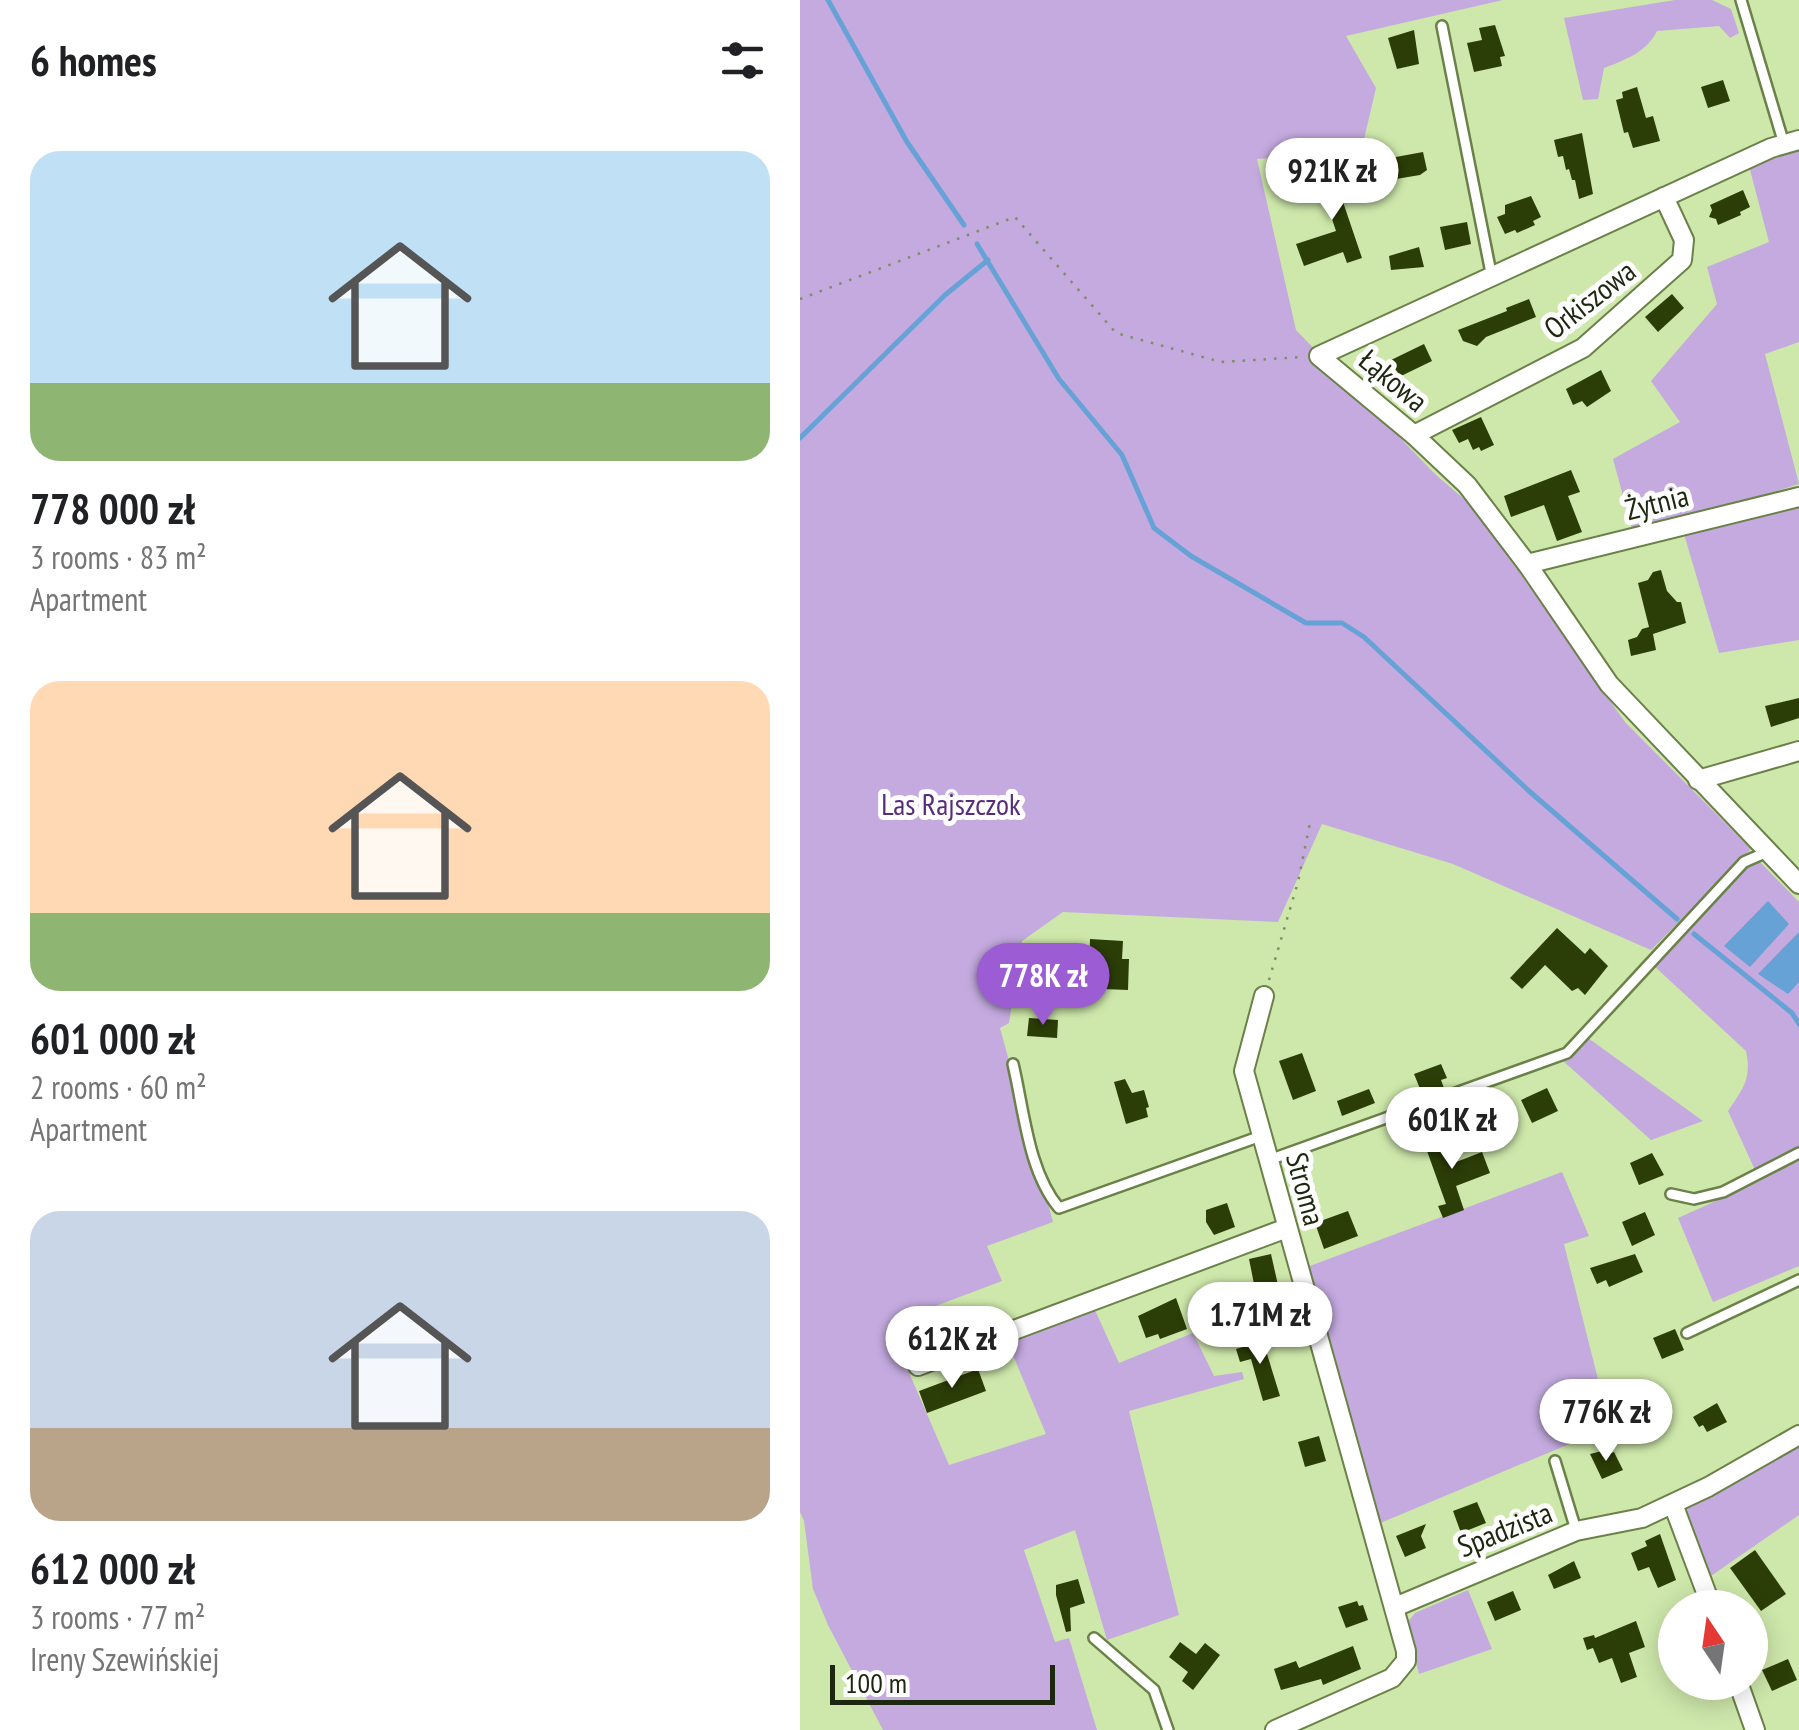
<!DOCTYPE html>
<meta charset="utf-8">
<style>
body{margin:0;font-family:"PT Sans Narrow",sans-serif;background:#f2f2f2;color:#202124;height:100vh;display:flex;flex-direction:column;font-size:38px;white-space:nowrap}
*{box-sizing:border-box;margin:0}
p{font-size:32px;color:#757577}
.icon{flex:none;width:55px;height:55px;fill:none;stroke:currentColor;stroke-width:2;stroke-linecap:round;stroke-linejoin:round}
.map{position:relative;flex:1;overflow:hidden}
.side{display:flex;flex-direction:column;background:#fff;width:800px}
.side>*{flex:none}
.needle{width:65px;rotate:347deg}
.buttons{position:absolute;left:858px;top:1590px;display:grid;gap:20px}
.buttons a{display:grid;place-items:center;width:110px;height:110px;border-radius:50%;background:#fff;box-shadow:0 5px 25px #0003;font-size:50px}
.scale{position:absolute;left:30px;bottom:25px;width:225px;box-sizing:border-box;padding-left:10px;border:5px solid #1d260f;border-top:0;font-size:28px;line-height:35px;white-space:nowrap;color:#1d260f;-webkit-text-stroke:8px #fefefe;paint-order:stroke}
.price{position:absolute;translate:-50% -85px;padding:0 22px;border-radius:35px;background:#fff;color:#222;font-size:32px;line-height:65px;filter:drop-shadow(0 2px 5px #0008)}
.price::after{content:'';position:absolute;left:50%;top:60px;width:30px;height:22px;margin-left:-15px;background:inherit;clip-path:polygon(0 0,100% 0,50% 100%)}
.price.active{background:#9c5cd3;color:#fff}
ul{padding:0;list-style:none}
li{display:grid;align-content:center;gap:20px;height:530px;padding:0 30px}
li span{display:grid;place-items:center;height:310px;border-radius:30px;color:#555}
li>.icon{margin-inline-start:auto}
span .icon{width:180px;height:180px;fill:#fffc;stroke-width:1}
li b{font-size:42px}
h2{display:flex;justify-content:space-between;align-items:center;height:120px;padding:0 30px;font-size:42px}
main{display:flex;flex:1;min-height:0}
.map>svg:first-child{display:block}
.green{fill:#c4aadf}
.water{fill:#67a2d7}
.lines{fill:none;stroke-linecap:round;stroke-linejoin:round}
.stream{stroke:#67a2d7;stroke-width:5}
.building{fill:#2c3e07}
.service-casing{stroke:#6a8148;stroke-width:14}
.minor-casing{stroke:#6a8148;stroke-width:22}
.path{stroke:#7d8f64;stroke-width:2.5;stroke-dasharray:2.5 8;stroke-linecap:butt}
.service{stroke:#fff;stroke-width:9}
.minor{stroke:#fff;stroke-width:18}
.labels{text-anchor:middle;stroke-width:10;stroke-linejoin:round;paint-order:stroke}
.street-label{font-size:30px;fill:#1d260f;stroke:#fefefe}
.park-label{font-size:30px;fill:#572c7a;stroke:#fefefe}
</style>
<main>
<section class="side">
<h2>6 homes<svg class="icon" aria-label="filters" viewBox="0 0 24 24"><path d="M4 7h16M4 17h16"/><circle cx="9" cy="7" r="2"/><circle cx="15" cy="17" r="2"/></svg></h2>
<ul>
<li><span style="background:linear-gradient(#bfe0f5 75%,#8fb573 0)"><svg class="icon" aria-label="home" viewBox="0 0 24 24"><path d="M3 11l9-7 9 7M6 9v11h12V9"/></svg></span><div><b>778 000 zł</b><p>3 rooms · 83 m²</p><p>Apartment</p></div></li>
<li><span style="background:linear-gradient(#ffd9b3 75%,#8fb573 0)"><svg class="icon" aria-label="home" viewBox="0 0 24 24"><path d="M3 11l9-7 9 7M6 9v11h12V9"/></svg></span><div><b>601 000 zł</b><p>2 rooms · 60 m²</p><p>Apartment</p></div></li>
<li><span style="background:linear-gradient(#c9d6e8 70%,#b9a48a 0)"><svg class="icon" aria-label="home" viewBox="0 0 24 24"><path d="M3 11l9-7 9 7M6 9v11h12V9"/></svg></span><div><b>612 000 zł</b><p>3 rooms · 77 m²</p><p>Ireny Szewińskiej</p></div></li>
</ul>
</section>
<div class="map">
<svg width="999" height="1730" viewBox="0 0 999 1730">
<rect width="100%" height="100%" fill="#cee8ab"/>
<g class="green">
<polygon points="0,0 703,0 546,36 576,88 561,152 457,159 496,330 635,474 673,507 825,722 951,849 851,950 653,864 522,824 478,922 263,912 222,941 209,1023 200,1028 253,1222 187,1246 202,1281 88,1324 149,1465 246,1434 207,1341 294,1308 319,1363 393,1333 414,1376 442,1372 444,1379 329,1411 379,1615 307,1640 275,1530 224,1550 255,1642 269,1638 297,1730 83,1730 28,1625 13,1589 4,1521 0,1512"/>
<path d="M875,0h37l19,9 8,24 -9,5 -11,-12 -62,5c-10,21 -32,29 -53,37l-6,31 -15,1 -19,-82z"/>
<polygon points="999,151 999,342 965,354 999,484 834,536 813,459 880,422 851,381 917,304 907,267 969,242 949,166"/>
<polygon points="999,505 999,640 919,653 884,534"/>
<path d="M950,860l10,2 39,40v364l-86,36 -35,-84 82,-37 -32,-70c15,-23 24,-32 18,-60l-93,-86z"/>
<polygon points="788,1038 903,1121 851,1140 762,1060 773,1055"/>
<polygon points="762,1172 789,1236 764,1244 810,1427 578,1524 507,1267"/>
<polygon points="999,1443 999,1515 908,1578 880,1508"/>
<polygon points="668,1590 692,1649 619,1674 606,1624 615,1613"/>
</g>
<g class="water">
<polygon points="968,901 989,924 950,967 924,946"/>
<polygon points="999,932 999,982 988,994 958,974"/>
</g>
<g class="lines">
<g class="stream">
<polyline points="28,0 107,142 164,225"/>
<polyline points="177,244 259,379 322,455 354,528 391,556 506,623 542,623 564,637 729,791 877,919"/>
<polyline points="0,438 145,295 188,260"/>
<polyline points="894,934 992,1013 999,1024"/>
</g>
</g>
<g class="building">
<polygon points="695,25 705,56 700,57 702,66 674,72 667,43 682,40 679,28"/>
<polygon points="614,30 619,64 597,69 588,38"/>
<polygon points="923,80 930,101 908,108 901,87"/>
<polygon points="837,87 846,118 853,116 860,141 833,148 828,132 824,133 816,100 823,98 822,92"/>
<polygon points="782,133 793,194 779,199 775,180 772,180 769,169 766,170 763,156 758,157 754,140"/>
<polygon points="623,152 627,170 620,175 590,180 584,171 585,159"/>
<polygon points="535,162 548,201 543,202 562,258 547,263 543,252 504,266 496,244 536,231 515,168"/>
<polygon points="943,190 950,207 940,212 941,215 918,225 916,219 909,217 912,210 910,205"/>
<polygon points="731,196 741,217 733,221 735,225 717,233 715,230 705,234 697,217 705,214 705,205"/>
<polygon points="667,222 671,244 645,250 640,227"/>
<polygon points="619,247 624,267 591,270 589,256"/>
<polygon points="872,294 884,308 858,332 845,317"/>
<polygon points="729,299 736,317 686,337 677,346 663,341 658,330 707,311 706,308"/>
<polygon points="624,344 632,361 599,377 591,360"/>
<polygon points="801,370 811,391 787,407 782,401 773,405 766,389"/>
<polygon points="681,417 694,445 681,451 679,447 673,450 668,439 659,443 652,430"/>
<polygon points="771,470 780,492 768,496 782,532 757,541 744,505 711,517 704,496"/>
<polygon points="861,570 867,591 877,602 881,602 886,623 853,634 856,650 831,656 828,640 837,637 842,629 849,627 838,583 848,580 853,572"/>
<polygon points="999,698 999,718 971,727 965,706"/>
<polygon points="757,928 785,954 790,948 808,966 785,995 778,988 772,991 745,965 722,989 710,978"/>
<polygon points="290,939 323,941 322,959 329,959 328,990 277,988 277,973 289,974"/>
<polygon points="229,1018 258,1020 257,1038 227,1036"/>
<polygon points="502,1053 516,1091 493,1100 479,1061"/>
<polygon points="641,1064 647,1078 641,1080 644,1088 623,1096 614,1074"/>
<polygon points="325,1079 332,1093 344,1090 349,1107 346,1108 348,1117 326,1124 314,1082"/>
<polygon points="747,1088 758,1111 732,1123 721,1100"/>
<polygon points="569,1089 575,1103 542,1116 537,1101"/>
<polygon points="639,1131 651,1164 682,1152 690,1173 656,1186 664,1210 643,1218 638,1206 646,1204 622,1137"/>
<polygon points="852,1153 864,1175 839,1185 830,1163"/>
<polygon points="427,1203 435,1227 414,1235 406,1222 406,1210"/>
<polygon points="548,1211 558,1236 524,1249 515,1223"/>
<polygon points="845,1212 855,1235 832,1246 822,1222"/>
<polygon points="471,1254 480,1294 457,1299 449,1259"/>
<polygon points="835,1254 843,1272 809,1287 806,1280 797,1284 790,1268"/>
<polygon points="376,1298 387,1329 360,1339 358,1334 346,1338 338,1316"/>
<polygon points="875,1329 884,1350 862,1359 853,1338"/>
<polygon points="458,1337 459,1341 463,1341 480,1396 463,1401 451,1359 440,1362 436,1349 446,1346 445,1341"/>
<polygon points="178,1369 186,1391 127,1413 119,1391"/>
<polygon points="917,1403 927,1422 907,1432 903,1425 899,1427 893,1417"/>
<polygon points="519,1436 526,1461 505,1467 498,1442"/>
<polygon points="802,1451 804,1456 814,1452 823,1470 802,1479 790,1454"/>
<polygon points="677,1502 686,1523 661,1533 653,1511"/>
<polygon points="626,1524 621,1536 626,1548 605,1557 596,1536"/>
<polygon points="860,1534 876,1580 858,1588 849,1567 838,1571 831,1553 847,1546 845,1541"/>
<polygon points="955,1550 986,1594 961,1611 930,1568"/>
<polygon points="774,1561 781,1578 754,1589 748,1575"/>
<polygon points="278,1579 285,1603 270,1608 271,1631 266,1632 256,1595 256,1585"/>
<polygon points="713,1591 721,1610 695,1621 687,1602"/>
<polygon points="557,1601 559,1606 563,1605 568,1620 546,1628 538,1607"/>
<polygon points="836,1621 845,1647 829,1653 837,1677 821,1683 812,1658 799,1663 793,1648 787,1650 783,1638 794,1635 795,1638"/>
<polygon points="380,1642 396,1654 405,1643 420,1655 393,1690 382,1681 388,1672 369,1657"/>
<polygon points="553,1646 561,1669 523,1685 521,1679 481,1690 474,1669 496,1661 499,1668"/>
<polygon points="988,1659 997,1680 972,1691 962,1670"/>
</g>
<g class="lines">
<defs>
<g id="service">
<polyline points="941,0 984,144"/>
<polyline points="642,26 692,278"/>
<path d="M213,1064c11,46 15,107 46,144l202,-72"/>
<polyline points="469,1160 767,1053 944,862 967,852"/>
<polyline points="871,1194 894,1199 923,1192 999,1153"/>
<polyline points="887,1333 999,1280"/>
<polyline points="755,1461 776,1530"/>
<polyline points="294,1638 354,1690 368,1730"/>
</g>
<g id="minor">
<polyline points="999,140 971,148 519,356 614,435 667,485 727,564 809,684 999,884"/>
<polyline points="614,435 783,348 882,260 884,240 864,197"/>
<polyline points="727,564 999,497"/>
<polyline points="898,780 999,751"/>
<polyline points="464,996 444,1071 606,1651 606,1661 592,1678 475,1730"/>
<polyline points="118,1366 487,1228"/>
<polyline points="873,1504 912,1608"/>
<polyline points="595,1607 776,1531 842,1518 908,1487 999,1435"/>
<polyline points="938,1682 955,1730"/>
</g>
</defs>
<use href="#service" class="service-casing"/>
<use href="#minor" class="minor-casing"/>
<g class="path">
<polyline points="0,299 215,217 316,333 421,362 503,357"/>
<polyline points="469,980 498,882 511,818"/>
</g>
<use href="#service" class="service"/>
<use href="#minor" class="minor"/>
</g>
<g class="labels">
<g class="street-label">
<text transform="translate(790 300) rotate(-38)" y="10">Orkiszowa</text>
<text transform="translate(593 381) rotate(40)" y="10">Łąkowa</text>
<text transform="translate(857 503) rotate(-14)" y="10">Żytnia</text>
<text transform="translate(505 1189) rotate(75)" y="10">Stroma</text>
<text transform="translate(705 1530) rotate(-22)" y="10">Spadzista</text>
</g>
<g class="park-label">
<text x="151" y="815">Las Rajszczok</text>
</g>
</g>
</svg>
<div class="buttons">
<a><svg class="needle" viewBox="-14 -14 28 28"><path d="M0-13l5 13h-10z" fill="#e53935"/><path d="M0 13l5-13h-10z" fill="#757577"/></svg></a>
</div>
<div class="scale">100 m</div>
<b class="price" style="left:532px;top:223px">921K zł</b>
<b class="price active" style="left:243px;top:1028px">778K zł</b>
<b class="price" style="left:652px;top:1172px">601K zł</b>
<b class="price" style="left:460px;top:1367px">1.71M zł</b>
<b class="price" style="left:152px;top:1391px">612K zł</b>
<b class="price" style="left:806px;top:1464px">776K zł</b>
</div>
</main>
